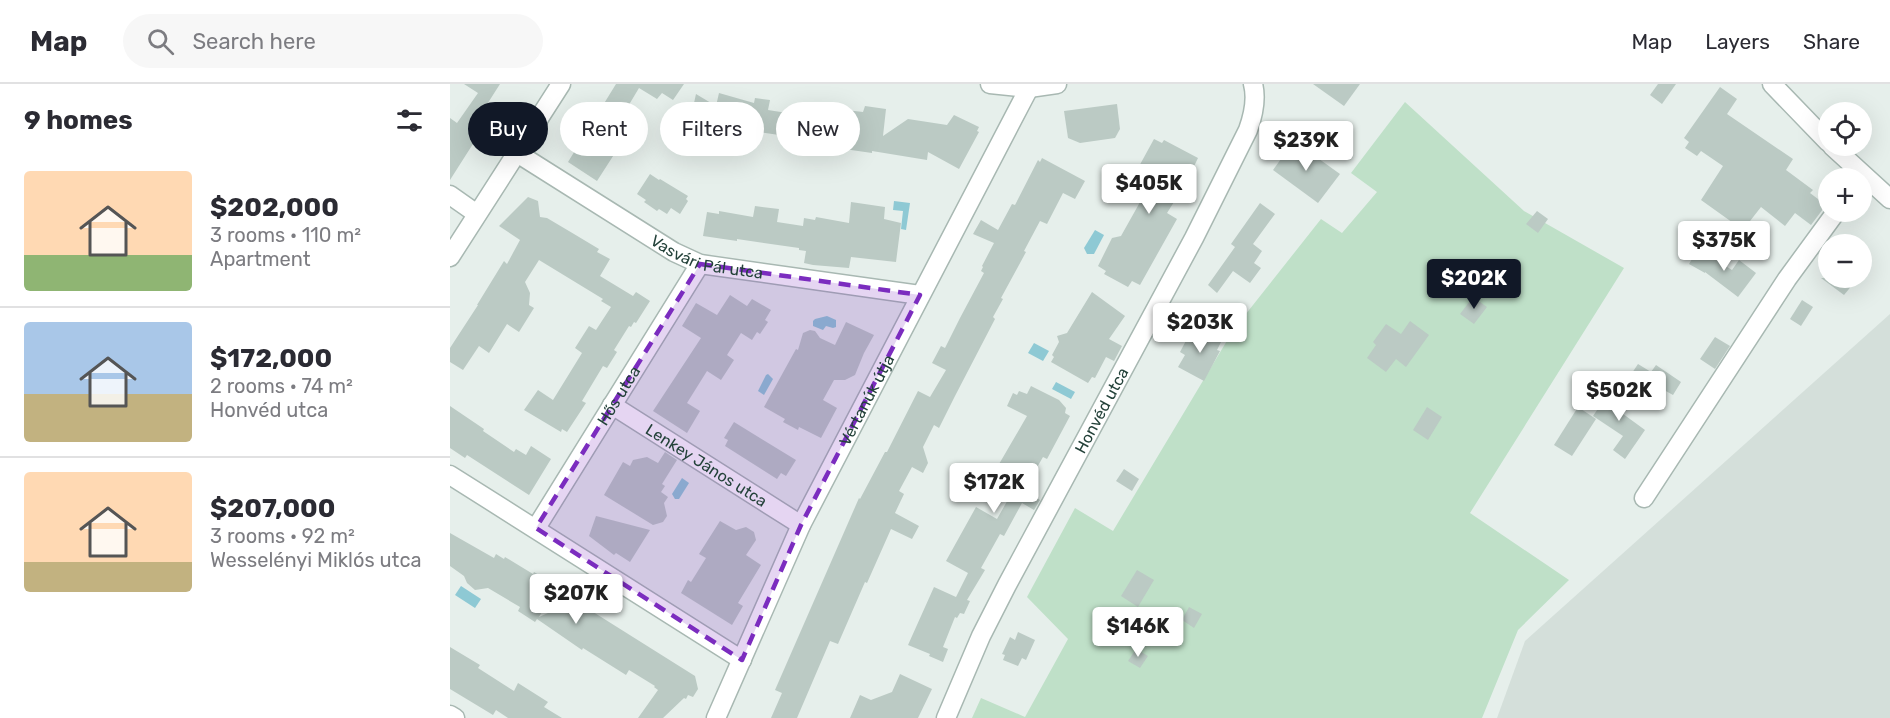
<!DOCTYPE html>
<meta charset="utf-8">
<style>
body{margin:0;font-family:Rubik,sans-serif;background:#f7f7f7;color:#2b2b33;height:100vh;display:flex;flex-direction:column;font-size:22px;white-space:nowrap}
*{box-sizing:border-box;margin:0}
p{font-size:20px;color:#7c7c81}
.icon{flex:none;width:33px;height:33px;fill:none;stroke:currentColor;stroke-width:2;stroke-linecap:round;stroke-linejoin:round}
.map{position:relative;flex:1;overflow:hidden}
.panel{display:flex;flex-direction:column;background:#fff;width:450px}
.panel>*{flex:none}
.guide{position:absolute;left:18px;top:18px;width:570px;height:54px;display:flex;gap:12px}
.tools{position:absolute;left:1368px;top:18px;display:grid;gap:12px}
.tools a{display:grid;place-items:center;width:54px;height:54px;border-radius:50%;background:#fff;box-shadow:0 6px 24px #0002;font-size:30px}
.price{position:absolute;translate:-50% -51px;padding:0 14px;border-radius:6px;background:#fff;color:#222;font-size:20px;line-height:39px;filter:drop-shadow(0 2px 3px #0008)}
.price::after{content:'';position:absolute;left:50%;top:36px;width:18px;height:14px;margin-left:-9px;background:inherit;clip-path:polygon(0 0,100% 0,50% 100%)}
.price.current{background:#111827;color:#fff}
ul{padding:0;list-style:none}
li{display:flex;align-items:center;gap:18px;height:150px;padding:0 24px}
li+li{border-top:2px solid #e1e1e2}
li span{display:grid;place-items:center;flex:none;width:168px;height:120px;border-radius:6px;color:#555}
li>.icon{margin-inline-start:auto}
span .icon{width:72px;height:72px;fill:#fffc;stroke-width:1}
li b{font-size:26px}
h2{display:flex;justify-content:space-between;align-items:center;height:72px;padding:0 24px;font-size:26px}
.tag{padding:0 21px;border-radius:27px;background:#fff;box-shadow:0 6px 24px #0002;font-size:21px;line-height:54px}
.tag.current{background:#111827;color:#fff}
header{display:flex;align-items:center;gap:36px;box-sizing:border-box;height:84px;padding:0 30px;background:#fff;border-bottom:2px solid #e1e1e2}
header strong{font-size:28px}
nav{display:flex;gap:33px;margin-inline-start:auto;font-size:21px}
.search{width:420px;height:54px;background:#f7f7f7;display:flex;align-items:center;gap:15px;box-sizing:border-box;padding:0 21px;border-radius:33px;color:#7c7c81;font-size:22px}
main{display:flex;flex:1;min-height:0}
.map>svg:first-child{display:block}
.built{fill:#d4dfda}
.green{fill:#bfe0c8}
.water{fill:#8ec9d4}
.building{fill:#bbcac4}
.lines{fill:none;stroke-linecap:round;stroke-linejoin:round}
.minor-casing{stroke:#a8b8b2;stroke-width:21}
.minor{stroke:#fff;stroke-width:18}
.marked{fill:#7b2cbf;fill-opacity:0.2;stroke:#7b2cbf;stroke-width:4.5;stroke-dasharray:12 8;stroke-linejoin:round}
.labels{text-anchor:middle;stroke-width:4.5;stroke-linejoin:round;paint-order:stroke}
.street-label{font-size:16px;fill:#24423a;stroke:#f7fbf9}
</style>
<header>
<strong>Map</strong>
<div class="search"><svg class="icon" aria-label="search" viewBox="0 0 24 24"><circle cx="10" cy="10" r="6"/><path d="M15 15l6 6"/></svg>Search here</div>
<nav><a>Map</a><a>Layers</a><a>Share</a></nav>
</header>
<main>
<section class="panel">
<h2>9 homes<svg class="icon" aria-label="filters" viewBox="0 0 24 24"><path d="M4 7h16M4 17h16"/><circle cx="9" cy="7" r="2"/><circle cx="15" cy="17" r="2"/></svg></h2>
<ul>
<li><span style="background:linear-gradient(#ffd9b3 70%,#8fb573 0)"><svg class="icon" aria-label="home" viewBox="0 0 24 24"><path d="M3 11l9-7 9 7M6 9v11h12V9"/></svg></span><div><b>$202,000</b><p>3 rooms · 110 m²</p><p>Apartment</p></div></li>
<li><span style="background:linear-gradient(#a9c7e8 60%,#c2b280 0)"><svg class="icon" aria-label="home" viewBox="0 0 24 24"><path d="M3 11l9-7 9 7M6 9v11h12V9"/></svg></span><div><b>$172,000</b><p>2 rooms · 74 m²</p><p>Honvéd utca</p></div></li>
<li><span style="background:linear-gradient(#ffd9b3 75%,#c2b280 0)"><svg class="icon" aria-label="home" viewBox="0 0 24 24"><path d="M3 11l9-7 9 7M6 9v11h12V9"/></svg></span><div><b>$207,000</b><p>3 rooms · 92 m²</p><p>Wesselényi Miklós utca</p></div></li>
</ul>
</section>
<div class="map">
<svg width="1440" height="634" viewBox="0 0 1440 634">
<rect width="100%" height="100%" fill="#e6efeb"/>
<polygon class="built" points="1440,230 1440,634 1047,634 1075,557"/>
<polygon class="green" points="955,18 1074,127 1174,184 1020,429 1119,496 1068,546 1032,634 522,634 531,614 575,633 618,555 577,513 625,424 663,447 784,245 871,135 892,149 927,108 901,89"/>
<g class="water">
<polygon points="444,117 460,119 456,146 451,145 453,127 443,126"/>
<polygon points="645,146 654,151 644,170 637,170 634,164"/>
<polygon points="377,232 386,236 386,243 383,244 376,242 373,246 363,242 363,237 365,235"/>
<polygon points="584,259 599,267 593,277 578,269"/>
<polygon points="318,290 323,295 314,311 308,307 316,291"/>
<polygon points="606,298 625,308 621,315 602,305"/>
<polygon points="232,394 239,399 229,415 225,415 222,410"/>
<polygon points="126,496 141,506 137,514 121,504"/>
<polygon points="11,502 31,515 25,524 5,511"/>
</g>
<g class="building">
<polygon points="14,0 50,0 27,36 33,40 25,51 28,52 0,96 0,34 7,39 28,9"/>
<polygon points="166,0 234,0 223,16 212,9 207,15 189,4 174,29 188,38 177,56 174,55 147,97 118,78"/>
<polygon points="863,0 910,0 894,22"/>
<polygon points="1208,0 1226,0 1212,20 1200,11"/>
<polygon points="1270,3 1287,15 1277,30 1343,75 1336,86 1363,106 1360,109 1376,121 1361,141 1345,129 1335,142 1311,123 1293,146 1251,116 1273,82 1251,67 1247,72 1235,64 1239,58 1234,54"/>
<polygon points="269,9 304,19 305,14 320,16 318,26 350,31 350,26 369,28 370,23 413,28 415,22 436,25 433,52 458,35 497,41 504,31 529,43 527,47 529,48 509,85 478,68 477,76 422,67 422,69 394,65 395,57 336,49 336,52 289,45 272,65 270,54 238,46 246,10 266,22"/>
<polygon points="667,20 670,45 665,54 630,59 618,54 614,27"/>
<polygon points="704,55 712,59 714,56 748,74 736,99 717,129 727,135 690,201 682,197 678,203 654,190 656,187 648,182 662,154 671,152 703,95 687,86"/>
<polygon points="844,57 890,90 868,119 823,86"/>
<polygon points="592,74 635,97 625,115 613,109 597,140 590,137 574,167 576,168 551,214 553,215 543,233 545,235 505,312 489,344 484,341 473,363 478,379 473,389 462,383 449,407 454,410 445,429 469,442 462,455 441,445 417,499 415,498 388,560 380,557 347,634 321,634 332,609 325,606 409,414 410,415 435,368 437,368 468,307 480,313 496,286 482,279 491,262 495,264 510,234 534,189 531,187 533,183 532,182 544,159 523,150 531,136 548,146 562,120 565,121 588,76 590,78"/>
<polygon points="200,90 209,96 210,95 238,112 236,115 238,117 230,130 221,124 217,130 209,125 207,127 194,118 196,116 187,110"/>
<polygon points="78,113 88,117 90,133 97,134 124,150 149,165 147,168 160,175 150,192 183,212 186,208 200,217 186,239 184,238 181,243 179,242 164,266 167,268 157,284 153,282 132,317 136,319 117,348 112,345 111,348 74,326 88,306 103,316 132,269 125,264 139,242 146,246 161,223 151,217 153,215 89,176 75,198 80,209 79,221 84,224 69,248 57,240 39,269 29,262 13,286 0,278 0,264 28,221 27,221 54,177 57,180 70,156 49,142"/>
<polygon points="401,118 435,123 434,135 451,139 446,178 401,173 399,184 363,181 354,179 356,167 349,166 349,164 287,155 287,157 253,152 257,128 269,130 269,127 303,133 305,122 329,125 327,138 353,142 354,134 365,136 366,133 399,139"/>
<polygon points="810,119 825,130 803,160 812,167 804,179 811,184 800,199 783,187 767,209 758,201 785,163 781,160"/>
<polygon points="1087,127 1098,135 1088,149 1076,140"/>
<polygon points="1248,165 1282,186 1289,176 1306,189 1288,213 1255,188 1255,189 1239,180"/>
<polygon points="1371,194 1408,194 1394,211"/>
<polygon points="642,208 675,232 659,255 672,262 664,277 656,273 645,294 642,293 638,299 601,278 604,273 602,271 609,258 607,252 617,249"/>
<polygon points="280,211 297,222 302,215 321,226 315,236 318,238 310,250 307,248 302,256 291,249 277,271 284,276 271,296 257,287 237,319 250,327 237,349 203,327 251,254 232,242 246,219 267,231"/>
<polygon points="1023,213 1037,223 1024,240 1010,230"/>
<polygon points="1352,216 1363,223 1351,242 1340,235"/>
<polygon points="960,237 979,251 956,283 946,275 936,288 917,274 926,261 923,258 936,240 951,250"/>
<polygon points="396,238 424,251 414,269 405,291 395,296 384,296 373,316 387,324 371,354 349,343 348,346 333,338 335,335 314,323 346,265 348,266 353,249 360,246 365,247 370,254 385,261"/>
<polygon points="749,244 772,256 767,266 770,267 754,297 728,283 735,271 730,268 739,251 744,254"/>
<polygon points="1265,253 1280,262 1265,285 1250,275"/>
<polygon points="1188,280 1201,288 1206,281 1231,298 1223,311 1214,306 1210,312 1180,292"/>
<polygon points="581,302 609,316 616,324 615,329 620,332 597,375 593,373 574,406 590,416 584,426 572,419 554,452 550,450 531,484 535,486 517,516 520,517 514,530 510,529 507,534 505,533 493,563 498,565 493,578 479,572 480,570 458,561 484,503 506,513 518,489 496,477 526,423 547,435 560,412 538,399 577,332 557,322 563,309 567,311 569,307 577,310"/>
<polygon points="1162,304 1177,314 1169,327 1195,346 1175,375 1163,366 1173,352 1143,332"/>
<polygon points="0,322 34,345 33,347 64,368 66,365 76,371 81,362 101,375 79,411 17,371 15,374 0,364"/>
<polygon points="977,323 992,333 978,356 963,346"/>
<polygon points="1128,323 1146,335 1122,372 1104,361"/>
<polygon points="284,338 346,376 336,392 331,389 327,395 275,362 278,356 274,354"/>
<polygon points="215,368 227,376 212,400 215,402 211,408 218,413 214,419 217,432 213,438 203,441 154,411 173,378 180,382 183,376 197,373 208,379"/>
<polygon points="674,385 689,395 682,407 666,397"/>
<polygon points="146,432 200,446 180,478 166,469 164,471 139,452"/>
<polygon points="270,437 286,446 296,443 304,448 306,456 296,471 311,481 288,519 293,522 282,541 231,509 238,496 241,498 256,474 249,470"/>
<polygon points="0,449 44,474 46,470 54,475 55,473 83,490 84,488 107,502 89,533 118,520 124,534 132,521 245,592 248,605 243,613 238,611 236,615 234,614 213,634 188,634 208,606 204,603 205,602 179,586 176,591 133,564 132,566 87,535 85,538 68,527 70,523 38,504 25,506 17,499 14,492 0,482"/>
<polygon points="687,486 704,496 688,523 671,512"/>
<polygon points="739,523 752,530 744,544 732,536"/>
<polygon points="568,548 585,556 576,576 572,574 568,582 553,576 555,571 552,570 560,553 565,556"/>
<polygon points="0,563 30,581 28,584 64,607 68,599 98,618 94,623 112,634 58,634 46,626 43,631 0,605"/>
<polygon points="686,565 698,572 690,584 678,577"/>
<polygon points="450,590 482,605 468,634 400,634 410,611 421,616 442,608"/>
</g>
<g class="lines">
<defs>
<g id="minor">
<polyline points="540,0 579,4 607,0"/>
<polyline points="1322,0 1378,58"/>
<polyline points="1382,62 1440,115"/>
<path id="s1" d="M67,69l157,99 26,12 220,31"/>
<polyline points="0,111 27,130"/>
<polyline points="0,173 111,0"/>
<path id="s2" d="M162,321l189,120"/>
<polyline points="0,391 292,576"/>
<polyline points="1194,414 1337,195 1386,128"/>
<path id="s3" d="M86,444l164,-264"/>
<polyline points="0,631 5,634"/>
<path id="s4" d="M266,634l85,-193 228,-437"/>
<path id="s5" d="M496,634l35,-82 26,-51 187,-347 54,-108c5,-14 9,-31 5,-46"/>
</g>
</defs>
<use href="#minor" class="minor-casing"/>
<use href="#minor" class="minor"/>
</g>
<path class="marked" d="M250,180l220,31 -119,230 -59,135 -206,-132z"/>
<g class="labels">
<g class="street-label">
<text dy="6" stroke="none"><textPath href="#s1" startOffset="219">Vasvári Pál utca</textPath></text>
<text dy="6" stroke="none"><textPath href="#s3" startOffset="156">Hős utca</textPath></text>
<text dy="6" stroke="none"><textPath href="#s4" startOffset="352">Vértanúk útja</textPath></text>
<text dy="6" stroke="none"><textPath href="#s5" startOffset="345">Honvéd utca</textPath></text>
<text dy="6" stroke="none"><textPath href="#s2" startOffset="112">Lenkey János utca</textPath></text>
</g>
</g>
</svg>
<div class="tools">
<a><svg class="icon" aria-label="locate" viewBox="0 0 24 24"><circle cx="12" cy="12" r="6"/><path d="M12 2v4M12 18v4M2 12h4M18 12h4"/></svg></a>
<a>+</a>
<a>−</a>
</div>
<b class="price" style="left:856px;top:88px">$239K</b>
<b class="price" style="left:699px;top:131px">$405K</b>
<b class="price" style="left:1274px;top:188px">$375K</b>
<b class="price current" style="left:1024px;top:226px">$202K</b>
<b class="price" style="left:750px;top:270px">$203K</b>
<b class="price" style="left:1169px;top:338px">$502K</b>
<b class="price" style="left:544px;top:430px">$172K</b>
<b class="price" style="left:126px;top:541px">$207K</b>
<b class="price" style="left:688px;top:574px">$146K</b>
<div class="guide">
<a class="tag current">Buy</a>
<a class="tag">Rent</a>
<a class="tag">Filters</a>
<a class="tag">New</a>
</div>
</div>
</main>
